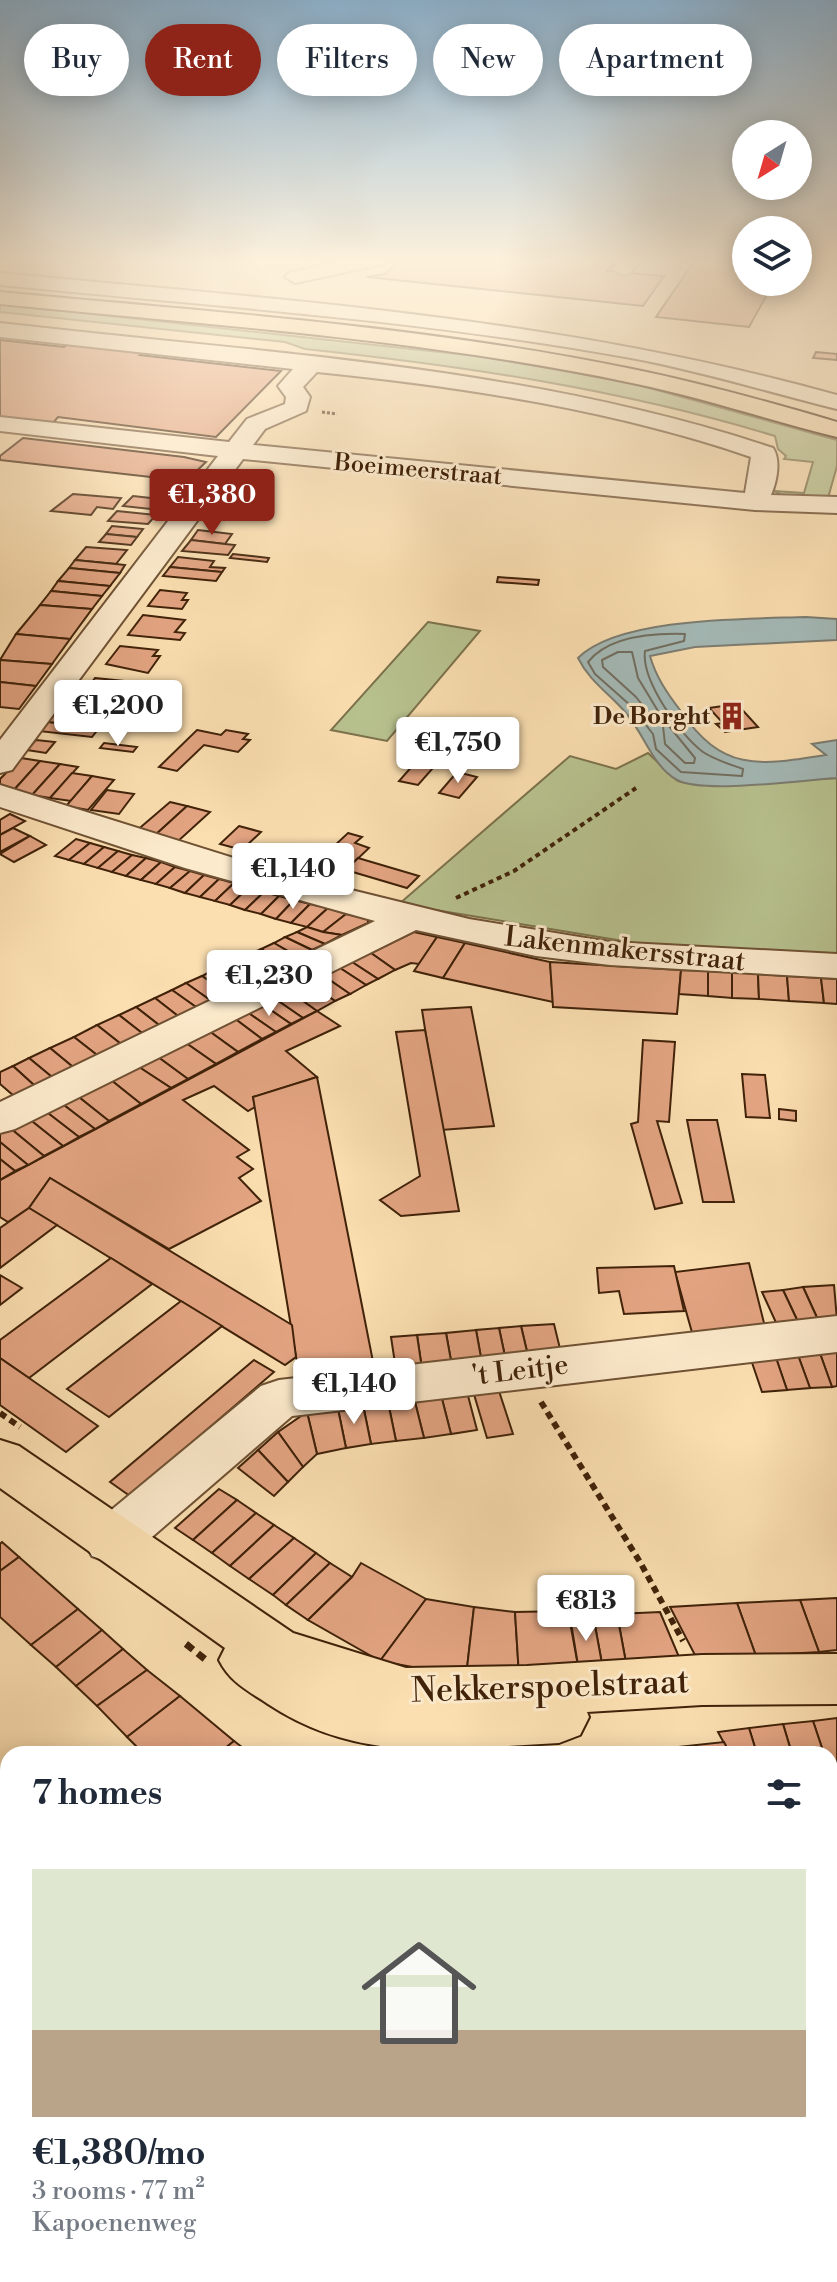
<!DOCTYPE html>
<meta charset="utf-8">
<style>
body{margin:0;font-family:"Libre Bodoni",serif;background:#f2f2f3;color:#1f2937;height:100vh;display:flex;flex-direction:column;font-size:30px;white-space:nowrap}
*{box-sizing:border-box;margin:0}
p{font-size:26px;color:#747a83}
.icon{flex:none;width:44px;height:44px;fill:none;stroke:currentColor;stroke-width:2;stroke-linecap:round;stroke-linejoin:round}
.map{position:relative;flex:1;overflow:hidden}
.panel{position:absolute;left:0px;top:1746px;width:838px;height:536px;display:flex;flex-direction:column;background:#fff;border-radius:24px 24px 0 0;box-shadow:0 4px 20px #0003}
.panel>*{flex:none}
.guide{position:absolute;left:24px;top:24px;width:790px;height:72px;display:flex;gap:16px}
.needle{width:52px;rotate:217deg}
.buttons{position:absolute;left:732px;top:120px;display:grid;gap:16px}
.buttons a{display:grid;place-items:center;width:80px;height:80px;border-radius:50%;background:#fff;box-shadow:0 4px 20px #0003;font-size:40px}
.price{position:absolute;translate:-50% -68px;padding:0 18px;border-radius:8px;background:#fff;color:#222;font-size:26px;line-height:52px;filter:drop-shadow(0 2px 4px #0008)}
.price::after{content:'';position:absolute;left:50%;top:48px;width:24px;height:18px;margin-left:-12px;background:inherit;clip-path:polygon(0 0,100% 0,50% 100%)}
.price.active{background:#8f2418;color:#fff}
ul{padding:0;list-style:none}
li{display:grid;align-content:center;gap:16px;height:424px;padding:0 32px}
li+li{border-top:2px solid #e0e1e3}
li span{display:grid;place-items:center;height:248px;border-radius:0px;color:#555}
li>.icon{margin-inline-start:auto}
span .icon{width:144px;height:144px;fill:#fffc;stroke-width:1}
li b{font-size:34px}
h2{display:flex;justify-content:space-between;align-items:center;height:96px;padding:0 32px;font-size:34px}
.chip{padding:0 28px;border-radius:36px;background:#fff;box-shadow:0 4px 20px #0003;font-size:28px;line-height:72px}
.chip.active{background:#8f2418;color:#fff}
.map>svg:first-child{display:block}
.green{fill:#b8c390;stroke:#7c724c;stroke-width:2}
.water{fill:#a4bab8;stroke:#7c7d72;stroke-width:2}
.lines{fill:none;stroke-linecap:round;stroke-linejoin:round}
.shore{stroke:#726e60;stroke-width:2}
.building{fill:#e3a482;stroke:#402209;stroke-width:2}
.minor-casing{stroke:#6f5133;stroke-width:4}
.major-casing{stroke:#402209;stroke-width:4}
.path-far3{stroke:#402209;stroke-width:3;stroke-dasharray:3 2;stroke-linecap:butt}
.path-far2{stroke:#402209;stroke-width:4;stroke-dasharray:5 4;stroke-linecap:butt}
.path-far1{stroke:#402209;stroke-width:6;stroke-dasharray:7 5;stroke-linecap:butt}
.path{stroke:#402209;stroke-width:7;stroke-dasharray:9 6;stroke-linecap:butt}
.minor{fill:#fceacc;fill-rule:evenodd}
.major{fill:#fbdfb1;fill-rule:evenodd}
.labels{text-anchor:middle;stroke-width:6;stroke-linejoin:round;paint-order:stroke}
.far-street-label{font-size:24px;fill:#402209;stroke:#fceacc}
.far-poi-label{font-size:24px;font-weight:bold;fill:#402209;stroke:#fceacc;text-anchor:end}
.street-label{font-size:28px;fill:#402209;stroke:#fceacc}
.near-street-label{font-size:34px;fill:#402209;stroke:#fceacc}
</style>
<div class="map">
<svg width="837" height="2282" viewBox="0 0 837 2282">
<rect width="100%" height="100%" fill="#fbdfb1"/>
<filter id="stains"><feTurbulence type="fractalNoise" baseFrequency=".0025" numOctaves="4"/><feColorMatrix values="0 0 0 0 .2 0 0 0 0 .09 0 0 0 0 .02 0 0 0 .5 -.17"/></filter>
<radialGradient id="worn" r=".72"><stop offset=".6" stop-color="#630" stop-opacity="0"/><stop offset="1" stop-color="#630" stop-opacity=".3"/></radialGradient>
<g class="green">
<path d="M0,304l485,53 143,25 209,58v26l-9,32h-41l-13,-7 30,2 9,-31 -29,-3 2,-3 -8,-7 -3,-13c-154,-47 -311,-70 -470,-87l-20,-7 -285,-30z"/>
<polygon points="428,622 480,631 387,741 331,730"/>
<polygon points="648,753 678,781 720,785 837,778 837,954 635,943 399,904 570,756 616,769"/>
</g>
<path class="water" d="M806,617l31,2v21l-142,7 -45,9c6,21 17,37 30,54 42,62 78,56 146,45l-14,-11 25,-4v38c-33,2 -134,16 -160,2 -24,-13 -33,-46 -51,-67 -17,-20 -36,-31 -48,-55 40,-41 169,-39 228,-41z"/>
<g class="lines">
<g class="shore">
<path d="M685,634l-1,7 -39,10c-4,29 35,84 58,101 12,8 26,12 40,17l-1,7 -61,-4 -25,-23 -3,-15 -23,-29 -35,-31 -7,-12c21,-26 66,-29 97,-28z"/>
<polygon points="618,652 632,652 638,678 661,716 660,721 655,721 636,697 603,667 602,660"/>
<polygon points="663,726 669,726 695,758 694,763 685,763 665,744"/>
</g>
</g>
<g class="building">
<polygon points="400,260 616,260 607,271 664,276 643,306 367,277 385,274"/>
<polygon points="695,260 746,263 746,282 774,282 749,327 656,317"/>
<polygon points="0,340 64,347 70,342 147,350 140,355 281,371 216,437 58,417 53,423 0,417"/>
<polygon points="816,352 837,354 837,360 813,358"/>
<polygon points="23,438 184,457 206,462 186,481 0,460 0,456"/>
<polygon points="73,494 121,498 113,509 97,507 91,515 51,511"/>
<polygon points="133,496 169,500 160,510 123,506"/>
<polygon points="117,511 156,515 148,524 108,521"/>
<polygon points="112,526 143,529 137,537 106,534"/>
<polygon points="198,530 232,534 225,544 191,540"/>
<polygon points="106,534 137,537 131,545 99,542"/>
<polygon points="191,540 225,544 235,545 228,555 182,551"/>
<polygon points="86,547 127,550 116,564 75,560"/>
<polygon points="233,554 269,558 267,562 230,558"/>
<polygon points="178,557 214,561 210,567 225,568 222,572 170,567"/>
<polygon points="75,560 116,564 125,565 120,573 69,568"/>
<polygon points="170,567 222,572 216,581 163,576"/>
<polygon points="69,568 120,573 110,586 58,581"/>
<polygon points="498,577 539,580 538,585 497,582"/>
<polygon points="58,581 110,586 102,596 51,591"/>
<polygon points="160,590 187,593 182,600 188,600 182,609 148,606"/>
<polygon points="51,591 102,596 92,609 40,605"/>
<polygon points="40,605 92,609 70,639 16,634"/>
<polygon points="143,615 185,620 175,632 185,633 180,640 128,635"/>
<polygon points="16,634 70,639 52,664 0,660"/>
<polygon points="120,646 158,650 153,656 160,656 148,673 106,664"/>
<polygon points="0,660 52,664 36,686 0,682"/>
<polygon points="95,678 145,683 139,691 131,690 119,707 83,704 96,686 90,685"/>
<polygon points="0,682 36,686 19,709 0,707"/>
<polygon points="737,704 758,727 725,732 716,724 723,723 709,708"/>
<polygon points="55,711 107,717 99,728 47,722"/>
<polygon points="47,722 99,728 92,737 39,731"/>
<polygon points="197,730 221,735 226,730 248,734 243,739 250,740 238,752 204,745 177,771 159,767"/>
<polygon points="36,740 55,742 46,753 27,750"/>
<polygon points="104,743 137,747 133,752 100,748"/>
<polygon points="21,758 40,761 13,791 0,785 0,779"/>
<polygon points="40,761 60,764 32,795 13,791"/>
<polygon points="60,764 78,767 50,798 32,795"/>
<polygon points="414,764 433,768 418,785 399,781"/>
<polygon points="457,772 477,777 459,798 439,793"/>
<polygon points="72,773 92,776 71,801 50,798"/>
<polygon points="92,776 114,780 88,810 66,806"/>
<polygon points="107,790 134,794 119,814 91,810"/>
<polygon points="170,802 187,806 153,837 135,832"/>
<polygon points="187,806 210,812 176,843 153,837"/>
<polygon points="10,814 25,821 0,835 0,820"/>
<polygon points="239,826 261,832 242,850 220,844"/>
<polygon points="13,828 30,836 0,852 0,835"/>
<polygon points="348,833 362,837 355,843 369,848 346,870 317,862"/>
<polygon points="30,836 46,845 14,862 0,854"/>
<polygon points="76,839 90,843 69,860 55,856"/>
<polygon points="90,843 104,847 84,864 69,860"/>
<polygon points="104,847 118,851 98,868 84,864"/>
<polygon points="118,851 132,855 112,872 98,868"/>
<polygon points="132,855 146,858 126,876 112,872"/>
<polygon points="146,858 161,862 141,880 126,876"/>
<polygon points="358,858 419,876 407,888 346,870"/>
<polygon points="161,862 175,867 156,884 141,880"/>
<polygon points="175,867 190,871 170,888 156,884"/>
<polygon points="190,871 204,875 185,893 170,888"/>
<polygon points="204,875 219,879 200,897 185,893"/>
<polygon points="219,879 234,883 215,901 200,897"/>
<polygon points="234,883 249,887 230,905 215,901"/>
<polygon points="249,887 264,892 245,910 230,905"/>
<polygon points="264,892 279,896 261,914 245,910"/>
<polygon points="279,896 294,900 276,919 261,914"/>
<polygon points="294,900 310,904 291,923 276,919"/>
<polygon points="310,904 328,908 307,927 291,923"/>
<polygon points="328,908 346,914 323,932 307,927"/>
<polygon points="346,914 368,919 368,923 342,935 323,932"/>
<polygon points="307,927 323,932 342,935 325,944 297,932"/>
<polygon points="297,932 325,944 312,950 285,937"/>
<polygon points="414,932 437,937 419,964 411,963 395,970 371,953"/>
<polygon points="285,937 312,950 298,957 274,943"/>
<polygon points="437,937 465,943 443,978 414,971"/>
<polygon points="274,943 298,957 285,963 261,949"/>
<polygon points="465,943 550,962 553,1002 443,978"/>
<polygon points="261,949 285,963 270,971 247,955"/>
<polygon points="371,953 395,970 378,979 349,960"/>
<polygon points="247,955 270,971 256,978 231,961"/>
<polygon points="349,960 378,979 366,985 337,966"/>
<polygon points="231,961 256,978 239,986 215,969"/>
<polygon points="550,962 681,970 677,1014 553,1007"/>
<polygon points="337,966 366,985 350,994 321,974"/>
<polygon points="215,969 239,986 225,992 202,976"/>
<polygon points="681,970 708,971 708,996 679,994"/>
<polygon points="708,971 732,972 732,998 708,996"/>
<polygon points="732,972 758,974 759,999 732,998"/>
<polygon points="321,974 350,994 335,1001 306,982"/>
<polygon points="758,974 787,976 789,1001 759,999"/>
<polygon points="202,976 225,992 210,1000 186,983"/>
<polygon points="787,976 821,978 824,1003 789,1001"/>
<polygon points="821,978 837,979 837,1004 824,1003"/>
<polygon points="306,982 335,1001 317,1011 289,991"/>
<polygon points="186,983 210,1000 196,1007 172,990"/>
<polygon points="172,990 196,1007 178,1016 155,998"/>
<polygon points="289,991 317,1011 303,1018 274,998"/>
<polygon points="155,998 178,1016 159,1025 136,1007"/>
<polygon points="274,998 303,1018 291,1024 262,1004"/>
<polygon points="262,1004 291,1024 276,1032 247,1012"/>
<polygon points="136,1007 159,1025 142,1033 119,1015"/>
<polygon points="471,1007 494,1126 441,1130 422,1010"/>
<polygon points="317,1011 340,1026 286,1051 317,1077 253,1097 255,1107 248,1111 214,1086 183,1100 249,1150 237,1157 253,1169 239,1178 261,1201 169,1249 50,1178 29,1208 8,1222 0,1217 0,1180"/>
<polygon points="247,1012 276,1032 262,1039 234,1018"/>
<polygon points="119,1015 142,1033 121,1044 97,1025"/>
<polygon points="234,1018 262,1039 238,1052 209,1031"/>
<polygon points="97,1025 121,1044 97,1055 74,1037"/>
<polygon points="425,1030 459,1211 401,1216 380,1200 420,1176 396,1032"/>
<polygon points="209,1031 238,1052 216,1064 186,1043"/>
<polygon points="74,1037 97,1055 73,1067 50,1048"/>
<polygon points="643,1040 675,1042 669,1122 657,1121 682,1203 655,1209 631,1124 638,1122"/>
<polygon points="186,1043 216,1064 188,1079 158,1057"/>
<polygon points="50,1048 73,1067 52,1077 29,1058"/>
<polygon points="158,1057 188,1079 171,1088 139,1067"/>
<polygon points="29,1058 52,1077 35,1086 13,1066"/>
<polygon points="13,1066 35,1086 14,1096 0,1084 0,1072"/>
<polygon points="139,1067 171,1088 141,1104 111,1080"/>
<polygon points="742,1074 765,1075 770,1118 746,1117"/>
<polygon points="317,1077 377,1382 306,1392 296,1357 253,1097"/>
<polygon points="111,1080 141,1104 109,1121 75,1094"/>
<polygon points="75,1094 109,1121 95,1129 60,1102"/>
<polygon points="60,1102 95,1129 79,1137 44,1110"/>
<polygon points="779,1109 796,1111 796,1121 779,1119"/>
<polygon points="44,1110 79,1137 63,1146 28,1118"/>
<polygon points="28,1118 63,1146 44,1156 10,1128"/>
<polygon points="687,1120 717,1120 734,1202 703,1202"/>
<polygon points="10,1128 44,1156 28,1165 0,1142 0,1133"/>
<polygon points="0,1142 28,1165 15,1171 0,1159"/>
<polygon points="0,1159 15,1171 0,1180"/>
<polygon points="50,1178 292,1325 296,1357 285,1365 29,1208"/>
<polygon points="29,1208 57,1225 0,1268 0,1228"/>
<polygon points="111,1258 152,1284 29,1378 0,1358 0,1340"/>
<polygon points="749,1263 766,1331 693,1336 675,1272"/>
<polygon points="674,1266 684,1311 624,1314 619,1291 599,1293 597,1268"/>
<polygon points="0,1275 22,1288 0,1305"/>
<polygon points="834,1285 837,1320 819,1322 803,1287"/>
<polygon points="803,1287 819,1322 799,1324 783,1290"/>
<polygon points="783,1290 799,1324 778,1327 762,1292"/>
<polygon points="181,1301 222,1326 109,1417 67,1389"/>
<polygon points="554,1324 562,1357 529,1360 521,1326"/>
<polygon points="521,1326 529,1360 506,1361 499,1328"/>
<polygon points="499,1328 506,1361 482,1363 476,1330"/>
<polygon points="476,1330 482,1363 452,1366 446,1333"/>
<polygon points="446,1333 452,1366 422,1369 417,1335"/>
<polygon points="417,1335 422,1369 396,1370 391,1337"/>
<polygon points="837,1344 837,1386 832,1387 817,1345"/>
<polygon points="817,1345 832,1387 810,1388 795,1347"/>
<polygon points="795,1347 810,1388 787,1390 773,1349"/>
<polygon points="773,1349 787,1390 762,1392 748,1351"/>
<polygon points="0,1358 29,1378 98,1426 66,1452 0,1405"/>
<polygon points="254,1360 274,1372 130,1496 110,1482"/>
<polygon points="498,1388 513,1434 487,1438 473,1391"/>
<polygon points="467,1392 477,1430 451,1434 441,1395"/>
<polygon points="441,1395 451,1434 424,1438 414,1398"/>
<polygon points="414,1398 424,1438 396,1441 388,1402"/>
<polygon points="388,1402 396,1441 371,1444 363,1405"/>
<polygon points="363,1405 371,1444 346,1448 338,1409"/>
<polygon points="338,1409 346,1448 317,1454 307,1412"/>
<polygon points="307,1412 317,1454 303,1467 278,1432"/>
<polygon points="278,1432 303,1467 288,1482 258,1450"/>
<polygon points="258,1450 288,1482 274,1496 238,1468"/>
<polygon points="219,1489 237,1500 193,1540 175,1528"/>
<polygon points="237,1500 256,1513 212,1553 193,1540"/>
<polygon points="256,1513 274,1525 230,1566 212,1553"/>
<polygon points="274,1525 294,1538 249,1579 230,1566"/>
<polygon points="294,1538 316,1553 273,1595 249,1579"/>
<polygon points="2,1542 19,1557 0,1571 0,1544"/>
<polygon points="316,1553 330,1563 286,1605 273,1595"/>
<polygon points="19,1557 78,1609 31,1645 0,1617 0,1571"/>
<polygon points="330,1563 352,1577 308,1620 286,1605"/>
<polygon points="361,1563 426,1599 380,1661 308,1620 352,1577"/>
<polygon points="837,1598 837,1650 819,1652 800,1600"/>
<polygon points="426,1599 474,1607 466,1677 380,1661"/>
<polygon points="800,1600 819,1652 756,1656 737,1603"/>
<polygon points="737,1603 756,1656 697,1659 670,1607"/>
<polygon points="474,1607 515,1612 519,1676 466,1677"/>
<polygon points="78,1609 102,1630 56,1667 31,1645"/>
<polygon points="568,1611 579,1671 519,1676 515,1612"/>
<polygon points="660,1612 682,1664 627,1668 617,1614"/>
<polygon points="617,1614 627,1668 603,1669 593,1615"/>
<polygon points="593,1615 603,1669 579,1671 570,1617"/>
<polygon points="102,1630 123,1649 76,1686 56,1667"/>
<polygon points="123,1649 147,1670 97,1706 76,1686"/>
<polygon points="147,1670 180,1696 127,1737 97,1706"/>
<polygon points="180,1696 234,1741 218,1754 144,1754 127,1737"/>
<polygon points="837,1718 837,1772 830,1773 830,1754 824,1754 813,1721"/>
<polygon points="813,1721 824,1754 792,1754 783,1724"/>
<polygon points="783,1724 792,1754 757,1754 749,1728"/>
<polygon points="749,1728 757,1754 730,1754 718,1732"/>
<polygon points="234,1741 251,1754 218,1754"/>
<polygon points="724,1742 730,1754 613,1754"/>
<polygon points="0,2007 8,2020 8,2083 1,2088"/>
<polygon points="8,2183 8,2251 0,2233 0,2188"/>
<polygon points="0,2233 8,2251 8,2274 18,2274 20,2277 12,2282 0,2282"/>
<polygon points="523,2274 554,2274 540,2282 528,2282"/>
<polygon points="554,2274 620,2274 624,2282 540,2282"/>
<polygon points="711,2274 784,2274 788,2280 716,2282"/>
</g>
<g class="lines">
<defs>
<g id="minor">
<polygon points="347,260 387,260 384,264 295,283 285,277 288,273"/>
<polygon points="620,260 641,260 630,273 623,275 613,269"/>
<path d="M0,273c284,27 560,45 837,122v14c-69,-17 -136,-38 -206,-51 -208,-38 -420,-52 -631,-73z"/>
<path d="M0,323c259,30 524,42 773,125 8,12 4,33 -2,47l66,2v16l-82,-3 -512,-51 -231,311 -12,3v-33l218,-284 -218,-25v-14l229,25 18,-23 38,-15 1,-7 -8,-11 15,-17 -293,-32zM317,372c147,15 293,37 434,85l-6,36 -492,-48 12,-16 41,-18 4,-14 -7,-10z"/>
<polygon points="0,785 278,872 469,919 610,942 837,954 837,978 610,965 536,956 416,930 15,1129 0,1133 0,1102 375,921 185,868 0,807"/>
<polygon points="837,1316 837,1352 292,1416 130,1556 111,1563 92,1556 84,1541 92,1526 261,1386 279,1380"/>
<polygon points="630,2274 705,2274 708,2282 633,2282"/>
</g>
<g id="major">
<path d="M0,292c211,20 424,34 632,77 69,14 137,33 205,53v15c-69,-17 -136,-40 -205,-54 -208,-44 -421,-58 -632,-79z"/>
<path d="M0,1440l19,6 274,187 113,35 121,-2 175,-11 135,-1v50l-135,1 -115,7 2,5 -9,18 -21,8c-106,5 -197,23 -291,-39 -20,-13 -38,-22 -49,-44l6,-12 -225,-160z"/>
<polygon points="8,2090 8,2162 0,2165 0,2093"/>
</g>
</defs>
<use href="#minor" class="minor-casing"/>
<use href="#major" class="major-casing"/>
<polyline class="path-far3" points="322,412 337,414"/>
<polyline class="path-far2" points="456,898 514,871 636,788"/>
<g class="path-far1">
<polyline points="541,1402 640,1562 683,1641"/>
<polyline points="0,1413 20,1427"/>
<polyline points="186,1644 189,1646"/>
</g>
<polyline class="path" points="186,1644 206,1660"/>
<use href="#minor" class="minor"/>
<use href="#major" class="major"/>
</g>
<linearGradient id="sky" x2="0" y2="1"><stop stop-color="#8db6d5"/><stop offset="0.45" stop-color="#fdf1dc"/><stop offset="1" stop-color="#fdf1dc" stop-opacity="0"/></linearGradient>
<rect width="837" height="580" fill="url(#sky)"/>
<defs>
<symbol id="building-bare" viewBox="-9 -9 18 18"><path d="M-4-6H4V6H1V3H-1V6H-4ZM-2.5-4.3h1.7v1.8h-1.7ZM.8-4.3h1.7v1.8H.8ZM-2.5-1h1.7V.8h-1.7ZM.8-1h1.7V.8H.8Z" fill="#8f2418" stroke="#fceacc" stroke-width="2.5" paint-order="stroke"/></symbol>
</defs>
<g fill-rule="evenodd">
<use href="#building-bare" x="712" y="696" width="40" height="40"/>
</g>
<g class="labels">
<g class="far-street-label">
<text transform="translate(418 469) rotate(5)" y="8">Boeimeerstraat</text>
</g>
<g class="far-poi-label">
<text x="710" y="724">De Borght</text>
</g>
<g class="street-label">
<text transform="translate(625 948) rotate(6)" y="10">Lakenmakersstraat</text>
<text transform="translate(520 1369) rotate(-7)" y="10">'t Leitje</text>
</g>
<g class="near-street-label">
<text transform="translate(550 1685) rotate(-2)" y="12">Nekkerspoelstraat</text>
</g>
</g>
<rect width="100%" height="100%" filter="url(#stains)"/>
<rect width="100%" height="100%" fill="url(#worn)"/>
</svg>
<div class="buttons">
<a><svg class="needle" viewBox="-14 -14 28 28"><path d="M0-13l5 13h-10z" fill="#e53935"/><path d="M0 13l5-13h-10z" fill="#747a83"/></svg></a>
<a><svg class="icon" aria-label="layers" viewBox="0 0 24 24"><path d="M12 4l9 5-9 5-9-5zM3 14l9 5 9-5"/></svg></a>
</div>
<b class="price active" style="left:212px;top:537px">€1,380</b>
<b class="price" style="left:118px;top:748px">€1,200</b>
<b class="price" style="left:458px;top:785px">€1,750</b>
<b class="price" style="left:293px;top:911px">€1,140</b>
<b class="price" style="left:269px;top:1018px">€1,230</b>
<b class="price" style="left:354px;top:1426px">€1,140</b>
<b class="price" style="left:586px;top:1643px">€813</b>
<div class="guide">
<a class="chip">Buy</a>
<a class="chip active">Rent</a>
<a class="chip">Filters</a>
<a class="chip">New</a>
<a class="chip">Apartment</a>
</div>
<section class="panel">
<h2>7 homes<svg class="icon" aria-label="filters" viewBox="0 0 24 24"><path d="M4 7h16M4 17h16"/><circle cx="9" cy="7" r="2"/><circle cx="15" cy="17" r="2"/></svg></h2>
<ul>
<li><span style="background:linear-gradient(#dfe7d0 65%,#b9a48a 0)"><svg class="icon" aria-label="home" viewBox="0 0 24 24"><path d="M3 11l9-7 9 7M6 9v11h12V9"/></svg></span><div><b>€1,380/mo</b><p>3 rooms · 77 m²</p><p>Kapoenenweg</p></div></li>
</ul>
</section>
</div>
